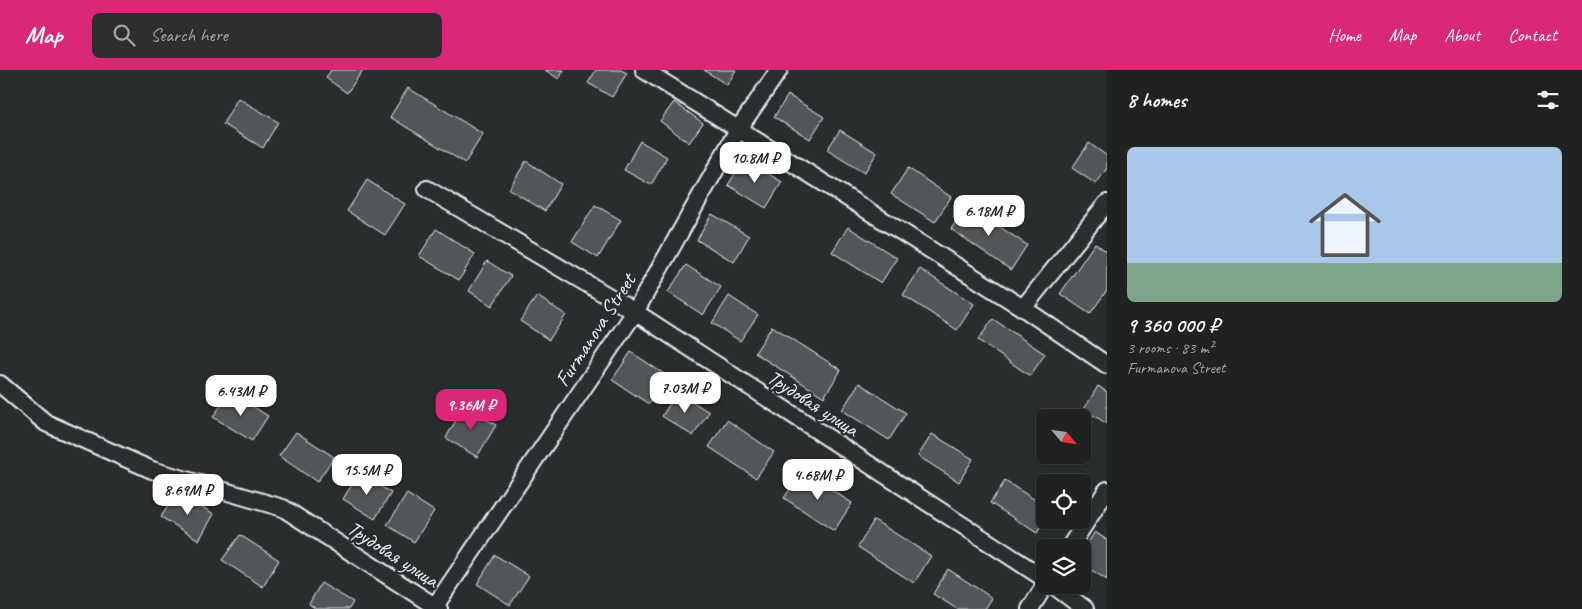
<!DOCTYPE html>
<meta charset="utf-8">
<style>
body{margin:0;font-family:Caveat,sans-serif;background:#2d2f2f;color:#f1f3f6;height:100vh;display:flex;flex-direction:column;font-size:19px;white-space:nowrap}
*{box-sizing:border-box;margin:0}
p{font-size:16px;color:#a2a4a5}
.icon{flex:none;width:28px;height:28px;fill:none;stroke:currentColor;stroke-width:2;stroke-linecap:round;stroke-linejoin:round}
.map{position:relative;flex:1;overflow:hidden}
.side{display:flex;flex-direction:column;background:#202222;width:475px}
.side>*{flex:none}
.needle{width:32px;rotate:119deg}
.controls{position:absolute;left:1036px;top:339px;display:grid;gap:10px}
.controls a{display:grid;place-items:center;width:55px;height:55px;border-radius:8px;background:#202222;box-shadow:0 1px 4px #0004,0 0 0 1px #3d3f40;font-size:25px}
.price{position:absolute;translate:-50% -42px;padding:0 11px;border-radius:10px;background:#fff;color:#222;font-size:16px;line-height:32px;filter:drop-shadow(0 1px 2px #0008)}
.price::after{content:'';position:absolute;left:50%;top:30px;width:15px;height:11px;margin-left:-8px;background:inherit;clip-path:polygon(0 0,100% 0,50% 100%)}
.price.on{background:#db2777;color:#fff}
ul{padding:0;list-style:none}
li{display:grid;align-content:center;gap:10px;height:265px;padding:0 20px}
li span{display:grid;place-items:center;height:155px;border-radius:8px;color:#555}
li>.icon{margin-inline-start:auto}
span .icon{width:90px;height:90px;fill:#fffc;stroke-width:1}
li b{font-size:21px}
h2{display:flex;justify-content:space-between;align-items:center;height:60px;padding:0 20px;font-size:21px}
header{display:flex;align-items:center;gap:30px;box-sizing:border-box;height:70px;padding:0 25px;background:#db2777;color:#fff}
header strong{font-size:24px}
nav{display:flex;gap:28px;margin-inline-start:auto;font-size:18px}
.search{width:350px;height:45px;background:#2d2f2f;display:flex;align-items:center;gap:12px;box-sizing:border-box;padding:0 18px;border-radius:8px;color:#a2a4a5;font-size:19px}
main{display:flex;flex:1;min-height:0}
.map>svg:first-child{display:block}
.building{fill:#535759;stroke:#e8f1f8}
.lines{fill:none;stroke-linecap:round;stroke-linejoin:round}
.street-casing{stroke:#e8f1f8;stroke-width:20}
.street{stroke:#2a2d2e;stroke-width:16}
.labels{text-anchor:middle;stroke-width:4.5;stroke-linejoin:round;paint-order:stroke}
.street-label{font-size:21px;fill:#e8f1f8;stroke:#2a2d2e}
</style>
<header>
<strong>Map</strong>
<div class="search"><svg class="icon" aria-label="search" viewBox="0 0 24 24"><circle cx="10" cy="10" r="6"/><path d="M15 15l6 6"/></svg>Search here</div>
<nav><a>Home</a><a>Map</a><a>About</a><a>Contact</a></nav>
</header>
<main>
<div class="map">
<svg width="1107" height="539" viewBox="0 0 1107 539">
<rect width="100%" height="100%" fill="#2a2d2e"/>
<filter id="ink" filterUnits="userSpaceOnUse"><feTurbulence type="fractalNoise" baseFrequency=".02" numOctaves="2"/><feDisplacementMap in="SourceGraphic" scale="10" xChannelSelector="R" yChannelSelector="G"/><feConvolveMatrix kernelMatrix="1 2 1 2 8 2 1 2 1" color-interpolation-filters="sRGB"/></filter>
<g filter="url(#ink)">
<g class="building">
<polygon points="331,0 363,0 347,23 326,8"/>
<polygon points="545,0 564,0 559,9"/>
<polygon points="596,0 621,0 627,3 612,27 588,13"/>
<polygon points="704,0 736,0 727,15"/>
<polygon points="408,18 483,64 465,93 390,47"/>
<polygon points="788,25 824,47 810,69 774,47"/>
<polygon points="238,28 278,52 263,78 223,54"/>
<polygon points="674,32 703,53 689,73 660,51"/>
<polygon points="840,60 877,83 864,103 827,80"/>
<polygon points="640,71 667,87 651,115 624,100"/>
<polygon points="1089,73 1107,86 1107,98 1096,114 1072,98"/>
<polygon points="744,89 782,112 766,138 728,115"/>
<polygon points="526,91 561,114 545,141 509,119"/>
<polygon points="908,98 951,127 935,152 891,124"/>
<polygon points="367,110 405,134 385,165 347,141"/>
<polygon points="595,135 621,150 598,188 572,172"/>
<polygon points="967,135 1027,175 1011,200 951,159"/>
<polygon points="712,144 749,166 734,192 697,170"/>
<polygon points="848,157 897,188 881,213 832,182"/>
<polygon points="436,159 475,184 459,210 419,186"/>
<polygon points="1095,173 1107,182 1107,220 1090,244 1060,224"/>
<polygon points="487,191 511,206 492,236 469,221"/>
<polygon points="686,195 721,217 703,245 668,222"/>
<polygon points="920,199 974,234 957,260 903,225"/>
<polygon points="537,226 566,245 549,270 520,251"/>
<polygon points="729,226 758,245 740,271 712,253"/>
<polygon points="993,249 1045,284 1030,306 978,270"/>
<polygon points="772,256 841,300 824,327 755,283"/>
<polygon points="631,282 667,306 649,334 612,310"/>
<polygon points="859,313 906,343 889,370 842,340"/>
<polygon points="1098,316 1107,322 1107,354 1084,339"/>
<polygon points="230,322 268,346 252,371 213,347"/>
<polygon points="677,322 709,342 693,366 662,346"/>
<polygon points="464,336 496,355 477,387 446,368"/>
<polygon points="727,350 774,382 756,408 709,377"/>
<polygon points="296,362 334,387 317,412 279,386"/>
<polygon points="932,364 973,389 959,412 918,386"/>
<polygon points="802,401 852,433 834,461 784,428"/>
<polygon points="359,403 391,423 375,449 343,429"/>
<polygon points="1005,411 1045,436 1045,450 1037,463 990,433"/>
<polygon points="177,422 214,444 199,470 161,447"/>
<polygon points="407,424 434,441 414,472 387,455"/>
<polygon points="874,450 931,486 914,513 858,477"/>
<polygon points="1095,462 1107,470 1107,510 1082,494 1082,481"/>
<polygon points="240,465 279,490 263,517 222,490"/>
<polygon points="495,485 529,506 510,535 477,514"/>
<polygon points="948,499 992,528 985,539 957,539 933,524"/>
<polygon points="321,513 353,532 349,539 316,539 309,534"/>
</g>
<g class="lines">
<defs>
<g id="street">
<polyline points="644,0 1023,238 1107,295"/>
<polyline points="427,119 635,242 1045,509"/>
<polyline points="1023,238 1107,133"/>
<polyline points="0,314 46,353 152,400 283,438 439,539"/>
<polyline points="1069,478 1107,420"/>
<polyline points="1053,515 1085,539"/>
<polyline points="433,539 635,242 739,58 779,0"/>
<polyline points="1030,539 1045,515"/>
</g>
</defs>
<use href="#street" class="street-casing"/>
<use href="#street" class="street"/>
</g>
</g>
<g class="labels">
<g class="street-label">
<text transform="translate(595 260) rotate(-57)" y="7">Furmanova Street</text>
<text transform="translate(813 333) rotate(33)" y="7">Трудовая улица</text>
<text transform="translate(393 484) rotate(33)" y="7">Трудовая улица</text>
</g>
</g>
</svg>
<div class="controls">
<a><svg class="needle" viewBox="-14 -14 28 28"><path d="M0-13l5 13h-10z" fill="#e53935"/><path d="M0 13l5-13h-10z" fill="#a2a4a5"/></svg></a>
<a><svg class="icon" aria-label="locate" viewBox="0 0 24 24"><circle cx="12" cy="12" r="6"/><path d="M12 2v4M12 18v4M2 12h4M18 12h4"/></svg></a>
<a><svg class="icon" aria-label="layers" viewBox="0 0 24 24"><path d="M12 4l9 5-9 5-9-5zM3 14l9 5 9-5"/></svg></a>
</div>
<b class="price" style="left:755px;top:114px">10.8M ₽</b>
<b class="price" style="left:989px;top:167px">6.18M ₽</b>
<b class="price" style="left:685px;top:344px">7.03M ₽</b>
<b class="price" style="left:241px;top:347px">6.43M ₽</b>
<b class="price on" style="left:471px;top:361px">9.36M ₽</b>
<b class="price" style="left:367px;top:426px">15.5M ₽</b>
<b class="price" style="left:818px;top:431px">4.68M ₽</b>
<b class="price" style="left:188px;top:446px">8.69M ₽</b>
</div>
<section class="side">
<h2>8 homes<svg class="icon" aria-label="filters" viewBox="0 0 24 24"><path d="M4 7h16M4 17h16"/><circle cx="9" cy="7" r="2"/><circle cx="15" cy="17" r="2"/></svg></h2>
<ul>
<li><span style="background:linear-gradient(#a9c7e8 75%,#7fa58c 0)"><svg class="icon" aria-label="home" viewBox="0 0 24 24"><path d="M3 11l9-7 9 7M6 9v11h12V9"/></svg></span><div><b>9 360 000 ₽</b><p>3 rooms · 83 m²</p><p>Furmanova Street</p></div></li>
</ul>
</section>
</main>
